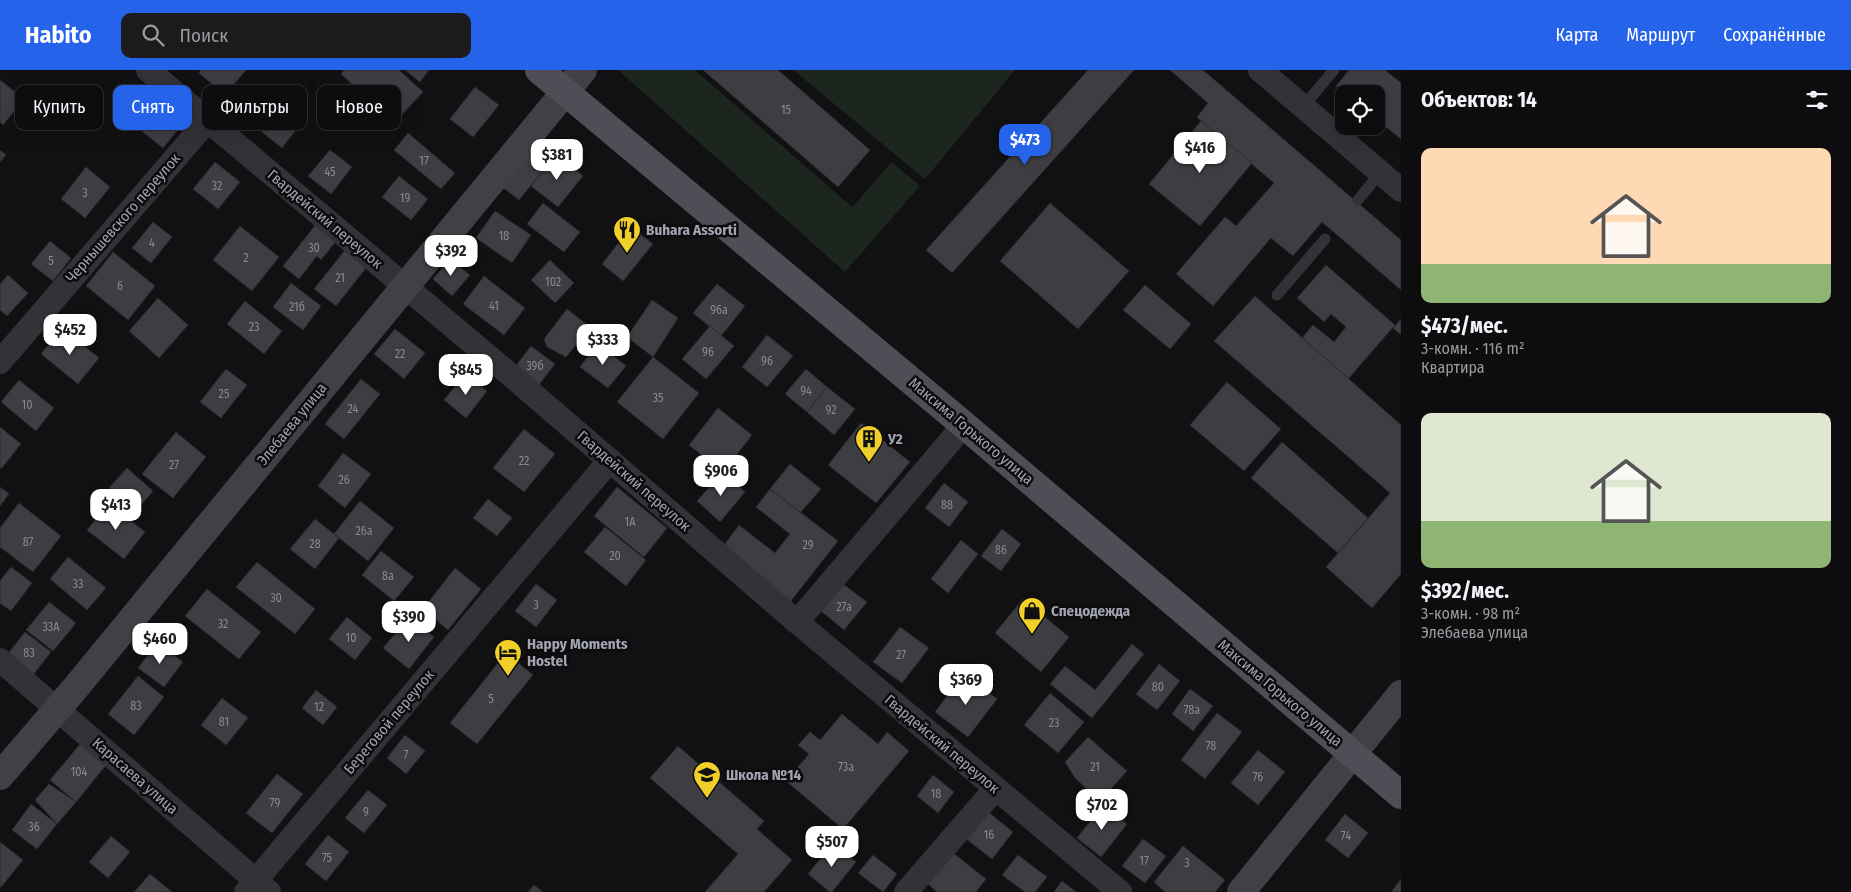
<!DOCTYPE html>
<html lang="ru">
<meta charset="utf-8">
<style>
body{margin:0;font-family:"Fira Sans Condensed",sans-serif;background:#1b1a1c;color:#f1f3f6;height:100vh;display:flex;flex-direction:column;font-size:19px;white-space:nowrap}
*{box-sizing:border-box;margin:0}
p{font-size:16px;color:#9a9b9e}
.icon{flex:none;width:28px;height:28px;fill:none;stroke:currentColor;stroke-width:2;stroke-linecap:round;stroke-linejoin:round}
.map{position:relative;flex:1;overflow:hidden}
.panel{display:flex;flex-direction:column;background:#0d0c0e;width:450px}
.panel>*{flex:none}
.top-card{position:absolute;left:15px;top:15px;width:475px;height:45px;display:flex;gap:10px}
.tools{position:absolute;left:1335px;top:15px;display:grid;gap:10px}
.tools a{display:grid;place-items:center;width:50px;height:50px;border-radius:10px;background:#0d0c0e;box-shadow:0 5px 20px #0002,0 0 0 1px #2d2c2e;font-size:25px}
.price{position:absolute;translate:-50% -42px;padding:0 11px;border-radius:10px;background:#fff;color:#222;font-size:16px;line-height:32px;filter:drop-shadow(0 1px 2px #0008)}
.price::after{content:'';position:absolute;left:50%;top:30px;width:15px;height:11px;margin-left:-8px;background:inherit;clip-path:polygon(0 0,100% 0,50% 100%)}
.price.active{background:#2563eb;color:#fff}
ul{padding:0;list-style:none}
li{display:grid;align-content:center;gap:10px;height:265px;padding:0 20px}
li span{display:grid;place-items:center;height:155px;border-radius:10px;color:#555}
li>.icon{margin-inline-start:auto}
span .icon{width:90px;height:90px;fill:#fffc;stroke-width:1}
li b{font-size:21px}
h2{display:flex;justify-content:space-between;align-items:center;height:60px;padding:0 20px;font-size:21px}
.tag{padding:0 18px;border-radius:10px;background:#0d0c0e;box-shadow:0 5px 20px #0002,0 0 0 1px #2d2c2e;font-size:18px;line-height:45px}
.tag.active{background:#2563eb;color:#fff}
header{display:flex;align-items:center;gap:30px;box-sizing:border-box;height:70px;padding:0 25px;background:#2563eb;color:#fff}
header strong{font-size:24px}
nav{display:flex;gap:28px;margin-inline-start:auto;font-size:18px}
.search{width:350px;height:45px;background:#1b1a1c;display:flex;align-items:center;gap:12px;box-sizing:border-box;padding:0 18px;border-radius:10px;color:#9a9b9e;font-size:19px}
main{display:flex;flex:1;min-height:0}
.map>svg:first-child{display:block}
.green{fill:#1d251f}
.building{fill:#3d3d42;stroke:#2b2a2e}
.lines{fill:none;stroke-linecap:round;stroke-linejoin:round}
.lane{stroke:#323237;stroke-width:11}
.street{stroke:#323237;stroke-width:24}
.secondary{stroke:#404047;stroke-width:28}
.primary{stroke:#4e4e56;stroke-width:28}
.labels{text-anchor:middle;stroke-width:5;stroke-linejoin:round;paint-order:stroke}
.number-label{font-size:12px;fill:#898a97}
.street-label{font-size:15px;fill:#a2a4b3;stroke:#0c0c0d}
.poi-label{font-size:15px;font-weight:bold;fill:#a2a4b3;stroke:#0c0c0d;text-anchor:start}
</style>
<header>
<strong>Habito</strong>
<div class="search"><svg class="icon" aria-label="search" viewBox="0 0 24 24"><circle cx="10" cy="10" r="6"/><path d="M15 15l6 6"/></svg>Поиск</div>
<nav><a>Карта</a><a>Маршрут</a><a>Сохранённые</a></nav>
</header>
<main>
<div class="map">
<svg width="1401" height="822" viewBox="0 0 1401 822">
<rect width="100%" height="100%" fill="#111012"/>
<g class="green">
<polygon points="618,0 695,0 852,137 892,92 920,116 845,202"/>
<polygon points="793,0 1015,0 925,109"/>
</g>
<g class="building">
<polygon points="201,0 246,0 225,25 199,3"/>
<polygon points="344,0 399,0 423,22 394,53 341,4"/>
<polygon points="405,0 429,0 420,12"/>
<polygon points="703,0 778,0 870,80 838,117"/>
<polygon points="1088,0 1134,0 952,203 926,180"/>
<polygon points="1170,0 1203,0 1401,170 1401,220 1322,152 1293,186 1271,168 1213,236 1176,204 1225,147 1236,156 1274,113 1201,51 1197,47 1208,33"/>
<polygon points="1349,0 1385,0 1401,13 1401,69 1376,49 1376,24 1345,24 1336,16"/>
<polygon points="0,10 24,29 3,55 0,52"/>
<polygon points="142,16 185,51 163,78 120,44"/>
<polygon points="475,17 499,35 473,67 450,49"/>
<polygon points="282,38 301,53 282,78 262,62"/>
<polygon points="1201,51 1252,93 1200,156 1149,114"/>
<polygon points="408,63 455,103 441,119 394,80"/>
<polygon points="0,80 6,85 0,92"/>
<polygon points="330,80 352,97 331,124 308,106"/>
<polygon points="525,80 546,97 519,130 498,114"/>
<polygon points="557,84 583,106 558,137 531,116"/>
<polygon points="215,92 240,112 218,139 193,119"/>
<polygon points="86,97 110,117 85,148 61,129"/>
<polygon points="399,106 428,129 411,150 382,127"/>
<polygon points="543,133 580,162 564,182 527,154"/>
<polygon points="1050,133 1129,201 1078,259 1000,191"/>
<polygon points="495,141 531,165 512,193 476,168"/>
<polygon points="153,152 172,167 151,193 132,178"/>
<polygon points="317,153 337,170 321,190 317,186 299,209 283,196"/>
<polygon points="240,156 279,187 252,221 213,190"/>
<polygon points="631,157 653,174 623,211 602,194"/>
<polygon points="50,171 71,188 53,211 31,194"/>
<polygon points="345,180 366,198 336,236 314,219"/>
<polygon points="113,182 155,216 128,250 86,216"/>
<polygon points="450,189 470,205 452,226 433,209"/>
<polygon points="550,190 574,213 555,233 531,210"/>
<polygon points="1326,195 1395,255 1348,309 1301,269 1313,255 1334,272 1346,257 1331,244 1324,252 1297,228"/>
<polygon points="8,205 28,223 7,246 0,240 0,214"/>
<polygon points="484,206 525,238 504,265 463,234"/>
<polygon points="291,213 321,236 303,260 273,237"/>
<polygon points="717,214 745,236 721,266 693,243"/>
<polygon points="1145,215 1191,254 1170,279 1123,240"/>
<polygon points="1255,226 1401,355 1401,504 1372,538 1326,497 1390,423 1214,271"/>
<polygon points="158,228 188,255 159,288 129,261"/>
<polygon points="652,230 678,248 653,287 627,267"/>
<polygon points="245,231 282,261 264,284 227,254"/>
<polygon points="567,239 590,257 566,287 547,277 544,269"/>
<polygon points="1401,249 1401,265 1393,258"/>
<polygon points="710,256 734,276 706,309 682,289"/>
<polygon points="62,258 99,288 78,314 41,284"/>
<polygon points="395,259 425,283 404,309 374,284"/>
<polygon points="767,265 793,286 767,317 742,297"/>
<polygon points="598,273 626,296 608,318 580,297"/>
<polygon points="531,276 555,294 538,316 515,297"/>
<polygon points="653,287 699,323 663,369 617,332"/>
<polygon points="226,299 247,315 221,348 200,332"/>
<polygon points="806,299 827,317 807,342 785,324"/>
<polygon points="465,304 487,321 466,348 444,330"/>
<polygon points="361,309 380,324 344,369 325,354"/>
<polygon points="19,310 54,338 36,361 1,332"/>
<polygon points="1227,312 1281,359 1244,401 1190,355"/>
<polygon points="827,317 855,339 834,365 807,342"/>
<polygon points="718,338 752,365 723,402 689,375"/>
<polygon points="861,353 910,392 876,433 828,395"/>
<polygon points="0,357 21,374 1,399 0,398"/>
<polygon points="524,359 555,384 524,422 493,398"/>
<polygon points="176,362 206,387 173,428 142,404"/>
<polygon points="1282,372 1368,448 1338,483 1251,408"/>
<polygon points="343,383 371,404 345,438 318,416"/>
<polygon points="790,394 821,419 800,443 770,419"/>
<polygon points="127,398 153,421 136,441 109,418"/>
<polygon points="723,402 745,422 720,452 697,431"/>
<polygon points="944,413 968,432 949,457 925,438"/>
<polygon points="0,417 9,424 0,436"/>
<polygon points="617,417 667,458 644,487 594,446"/>
<polygon points="770,419 838,471 790,532 722,478 739,455 775,483 790,464 756,437"/>
<polygon points="488,429 512,448 497,466 473,448"/>
<polygon points="360,431 394,458 368,491 334,464"/>
<polygon points="19,433 61,466 33,502 0,477 0,458"/>
<polygon points="109,433 145,462 124,489 87,460"/>
<polygon points="315,449 339,468 315,499 290,479"/>
<polygon points="605,457 646,490 626,516 584,482"/>
<polygon points="1002,459 1021,474 1001,501 981,486"/>
<polygon points="961,470 978,484 948,523 931,509"/>
<polygon points="381,481 414,507 394,531 362,505"/>
<polygon points="68,487 106,518 87,540 50,509"/>
<polygon points="257,492 315,539 295,564 236,517"/>
<polygon points="11,497 32,513 11,541 0,533 0,511"/>
<polygon points="455,498 481,519 448,560 423,539"/>
<polygon points="536,514 557,530 536,557 515,541"/>
<polygon points="843,514 867,532 844,560 821,541"/>
<polygon points="207,519 261,562 239,589 185,546"/>
<polygon points="1023,529 1069,567 1041,602 995,563"/>
<polygon points="49,532 76,553 53,581 26,560"/>
<polygon points="347,547 372,568 355,590 329,569"/>
<polygon points="409,547 434,567 409,599 383,578"/>
<polygon points="900,557 929,578 902,613 873,592"/>
<polygon points="25,562 51,582 33,605 7,585"/>
<polygon points="157,573 183,592 164,617 138,598"/>
<polygon points="1132,574 1144,584 1092,648 1050,614 1065,596 1095,620"/>
<polygon points="506,583 533,605 477,674 450,653"/>
<polygon points="1159,594 1180,611 1157,640 1136,624"/>
<polygon points="964,604 997,629 968,667 935,642"/>
<polygon points="138,606 164,627 134,665 108,644"/>
<polygon points="1190,619 1213,636 1193,661 1172,644"/>
<polygon points="316,620 337,637 323,655 302,638"/>
<polygon points="1050,623 1084,652 1058,683 1024,655"/>
<polygon points="222,628 248,648 226,675 201,655"/>
<polygon points="1217,643 1242,662 1205,709 1181,690"/>
<polygon points="842,644 878,674 887,662 909,681 843,759 786,711 809,684 798,675 810,662 820,670"/>
<polygon points="405,665 425,681 406,704 387,688"/>
<polygon points="1088,667 1127,701 1100,731 1075,708 1065,692"/>
<polygon points="81,673 107,694 76,732 50,710"/>
<polygon points="678,676 764,751 757,759 792,790 764,822 705,822 738,784 650,708"/>
<polygon points="1258,680 1285,702 1258,735 1231,713"/>
<polygon points="277,704 303,724 272,763 246,743"/>
<polygon points="933,705 954,722 938,743 917,726"/>
<polygon points="49,714 76,732 57,754 35,730"/>
<polygon points="368,720 387,735 364,763 345,748"/>
<polygon points="31,734 57,754 37,779 12,760"/>
<polygon points="1103,735 1127,754 1101,787 1077,768"/>
<polygon points="987,741 1013,762 992,789 965,768"/>
<polygon points="1345,744 1368,763 1348,788 1325,770"/>
<polygon points="328,765 349,782 326,811 305,794"/>
<polygon points="111,766 130,782 108,808 89,792"/>
<polygon points="1143,769 1166,786 1145,813 1122,796"/>
<polygon points="0,772 23,790 1,817 0,817"/>
<polygon points="833,773 856,792 832,822 830,822 808,804"/>
<polygon points="1183,776 1225,810 1215,822 1165,822 1154,812"/>
<polygon points="952,782 986,809 976,822 937,822 927,813"/>
<polygon points="873,785 897,804 883,822 858,803"/>
<polygon points="1018,785 1047,807 1035,822 1025,822 1002,805"/>
<polygon points="150,804 172,822 134,822"/>
<polygon points="1401,809 1401,822 1391,822"/>
<polygon points="1062,811 1076,822 1054,822"/>
<polygon points="534,815 543,822 528,822"/>
</g>
<g class="lines">
<g class="lane">
<polyline points="1303,37 1334,0"/>
<polyline points="1358,130 1381,102"/>
<polyline points="1277,225 1325,169"/>
</g>
<g class="street">
<polyline points="148,0 520,313 797,552 1120,822"/>
<polyline points="1260,0 1401,120"/>
<polyline points="0,292 208,50"/>
<polyline points="797,552 964,355"/>
<polyline points="0,590 269,822"/>
<polyline points="246,822 610,390"/>
<polyline points="906,822 995,719"/>
</g>
<g class="secondary">
<polyline points="0,706 77,616 583,0"/>
<polyline points="1241,822 1401,624"/>
</g>
<polyline class="primary" points="539,0 964,355 1401,725"/>
</g>
<defs>
<symbol id="restaurant-pin" viewBox="-11 -11 22 30"><path d="M0 17L-7.5 6A9.5 9.5 0 1 1 7.5 6Z" fill="#f0cf2a" stroke="#0c0c0d"/><path d="M-5-6h1v4h1v-4h1v4h1v-4h1v5L-1.5 .5V6h-2V.5L-5-1ZM5-6V6H3V1.5H1.5Q1.5-4 5-6Z" fill="#111"/></symbol>
<symbol id="building-pin" viewBox="-11 -11 22 30"><path d="M0 17L-7.5 6A9.5 9.5 0 1 1 7.5 6Z" fill="#f0cf2a" stroke="#0c0c0d"/><path d="M-4-6H4V6H1V3H-1V6H-4ZM-2.5-4.3h1.7v1.8h-1.7ZM.8-4.3h1.7v1.8H.8ZM-2.5-1h1.7V.8h-1.7ZM.8-1h1.7V.8H.8Z" fill="#111"/></symbol>
<symbol id="shop-pin" viewBox="-11 -11 22 30"><path d="M0 17L-7.5 6A9.5 9.5 0 1 1 7.5 6Z" fill="#f0cf2a" stroke="#0c0c0d"/><path d="M-5-2.5h2.3a2.7 3.5 0 0 1 5.4 0H5L5.5 6h-11ZM-1.5-2.5h3a1.5 2.3 0 0 0-3 0Z" fill="#111"/></symbol>
<symbol id="hotel-pin" viewBox="-11 -11 22 30"><path d="M0 17L-7.5 6A9.5 9.5 0 1 1 7.5 6Z" fill="#f0cf2a" stroke="#0c0c0d"/><path d="M-6-4.5h1.5V1H6V5H4.5V3h-9V5H-6ZM-4 0a1.8 1.8 0 1 1 3.6 0ZM.5 0V-2.5h3Q6-2.5 6 0Z" fill="#111"/></symbol>
<symbol id="school-pin" viewBox="-11 -11 22 30"><path d="M0 17L-7.5 6A9.5 9.5 0 1 1 7.5 6Z" fill="#f0cf2a" stroke="#0c0c0d"/><path d="M0-5L7-2L0 1L-7-2ZM-4 1L0 2.5L4 1V4Q0 6-4 4Z" fill="#111"/></symbol>
</defs>
<g fill-rule="evenodd">
<use href="#restaurant-pin" x="611" y="144" width="32" height="43"/>
<use href="#building-pin" x="853" y="353" width="32" height="43"/>
<use href="#shop-pin" x="1016" y="525" width="32" height="43"/>
<use href="#hotel-pin" x="492" y="567" width="32" height="43"/>
<use href="#school-pin" x="691" y="689" width="32" height="43"/>
</g>
<g class="labels">
<g class="number-label">
<text x="786" y="44">15</text>
<text x="424" y="95">17</text>
<text x="330" y="106">45</text>
<text x="217" y="120">32</text>
<text x="85" y="127">3</text>
<text x="405" y="132">19</text>
<text x="504" y="170">18</text>
<text x="152" y="177">4</text>
<text x="314" y="182">30</text>
<text x="246" y="192">2</text>
<text x="51" y="195">5</text>
<text x="340" y="212">21</text>
<text x="553" y="216">102</text>
<text x="120" y="220">6</text>
<text x="494" y="240">41</text>
<text x="297" y="241">21б</text>
<text x="719" y="244">96а</text>
<text x="254" y="261">23</text>
<text x="708" y="286">96</text>
<text x="400" y="288">22</text>
<text x="767" y="295">96</text>
<text x="535" y="300">39б</text>
<text x="806" y="325">94</text>
<text x="224" y="328">25</text>
<text x="658" y="332">35</text>
<text x="27" y="339">10</text>
<text x="353" y="343">24</text>
<text x="831" y="344">92</text>
<text x="524" y="395">22</text>
<text x="174" y="399">27</text>
<text x="344" y="414">26</text>
<text x="947" y="439">88</text>
<text x="630" y="456">1А</text>
<text x="364" y="465">26а</text>
<text x="28" y="476">87</text>
<text x="315" y="478">28</text>
<text x="808" y="479">29</text>
<text x="1001" y="484">86</text>
<text x="615" y="490">20</text>
<text x="388" y="510">8а</text>
<text x="78" y="518">33</text>
<text x="276" y="532">30</text>
<text x="536" y="539">3</text>
<text x="844" y="541">27а</text>
<text x="223" y="558">32</text>
<text x="51" y="561">33А</text>
<text x="351" y="572">10</text>
<text x="29" y="587">83</text>
<text x="901" y="589">27</text>
<text x="1158" y="621">80</text>
<text x="491" y="633">5</text>
<text x="136" y="640">83</text>
<text x="319" y="641">12</text>
<text x="1192" y="644">78а</text>
<text x="224" y="656">81</text>
<text x="1054" y="657">23</text>
<text x="1211" y="680">78</text>
<text x="406" y="689">7</text>
<text x="846" y="701">73а</text>
<text x="1095" y="701">21</text>
<text x="79" y="706">104</text>
<text x="1258" y="711">76</text>
<text x="936" y="728">18</text>
<text x="275" y="737">79</text>
<text x="366" y="746">9</text>
<text x="34" y="761">36</text>
<text x="989" y="769">16</text>
<text x="1346" y="770">74</text>
<text x="327" y="792">75</text>
<text x="1144" y="795">17</text>
<text x="1187" y="797">3</text>
</g>
<g class="street-label">
<text transform="translate(123 148) rotate(-49)" y="5">Чернышевского переулок</text>
<text transform="translate(325 149) rotate(40)" y="5">Гвардейский переулок</text>
<text transform="translate(292 354) rotate(-51)" y="5">Элебаева улица</text>
<text transform="translate(971 361) rotate(40)" y="5">Максима Горького улица</text>
<text transform="translate(634 411) rotate(41)" y="5">Гвардейский переулок</text>
<text transform="translate(1280 623) rotate(40)" y="5">Максима Горького улица</text>
<text transform="translate(389 652) rotate(-50)" y="5">Береговой переулок</text>
<text transform="translate(942 674) rotate(40)" y="5">Гвардейский переулок</text>
<text transform="translate(135 706) rotate(41)" y="5">Карасаева улица</text>
</g>
<g class="poi-label">
<text x="646" y="165">Buhara Assorti</text>
<text x="888" y="374">У2</text>
<text x="1051" y="546">Спецодежда</text>
<text x="527" y="579">Happy Moments<tspan x="527" dy="17">Hostel</tspan></text>
<text x="726" y="710">Школа №14</text>
</g>
</g>
</svg>
<div class="tools">
<a><svg class="icon" aria-label="locate" viewBox="0 0 24 24"><circle cx="12" cy="12" r="6"/><path d="M12 2v4M12 18v4M2 12h4M18 12h4"/></svg></a>
</div>
<b class="price active" style="left:1025px;top:96px">$473</b>
<b class="price" style="left:1200px;top:104px">$416</b>
<b class="price" style="left:557px;top:111px">$381</b>
<b class="price" style="left:451px;top:207px">$392</b>
<b class="price" style="left:70px;top:286px">$452</b>
<b class="price" style="left:603px;top:296px">$333</b>
<b class="price" style="left:466px;top:326px">$845</b>
<b class="price" style="left:721px;top:427px">$906</b>
<b class="price" style="left:116px;top:461px">$413</b>
<b class="price" style="left:409px;top:573px">$390</b>
<b class="price" style="left:160px;top:595px">$460</b>
<b class="price" style="left:966px;top:636px">$369</b>
<b class="price" style="left:1102px;top:761px">$702</b>
<b class="price" style="left:832px;top:798px">$507</b>
<div class="top-card">
<a class="tag">Купить</a>
<a class="tag active">Снять</a>
<a class="tag">Фильтры</a>
<a class="tag">Новое</a>
</div>
</div>
<section class="panel">
<h2>Объектов: 14<svg class="icon" aria-label="filters" viewBox="0 0 24 24"><path d="M4 7h16M4 17h16"/><circle cx="9" cy="7" r="2"/><circle cx="15" cy="17" r="2"/></svg></h2>
<ul>
<li><span style="background:linear-gradient(#ffd9b3 75%,#8fb573 0)"><svg class="icon" aria-label="home" viewBox="0 0 24 24"><path d="M3 11l9-7 9 7M6 9v11h12V9"/></svg></span><div><b>$473/мес.</b><p>3-комн. · 116 m²</p><p>Квартира</p></div></li>
<li><span style="background:linear-gradient(#dfe7d0 70%,#8fb573 0)"><svg class="icon" aria-label="home" viewBox="0 0 24 24"><path d="M3 11l9-7 9 7M6 9v11h12V9"/></svg></span><div><b>$392/мес.</b><p>3-комн. · 98 m²</p><p>Элебаева улица</p></div></li>
</ul>
</section>
</main>
